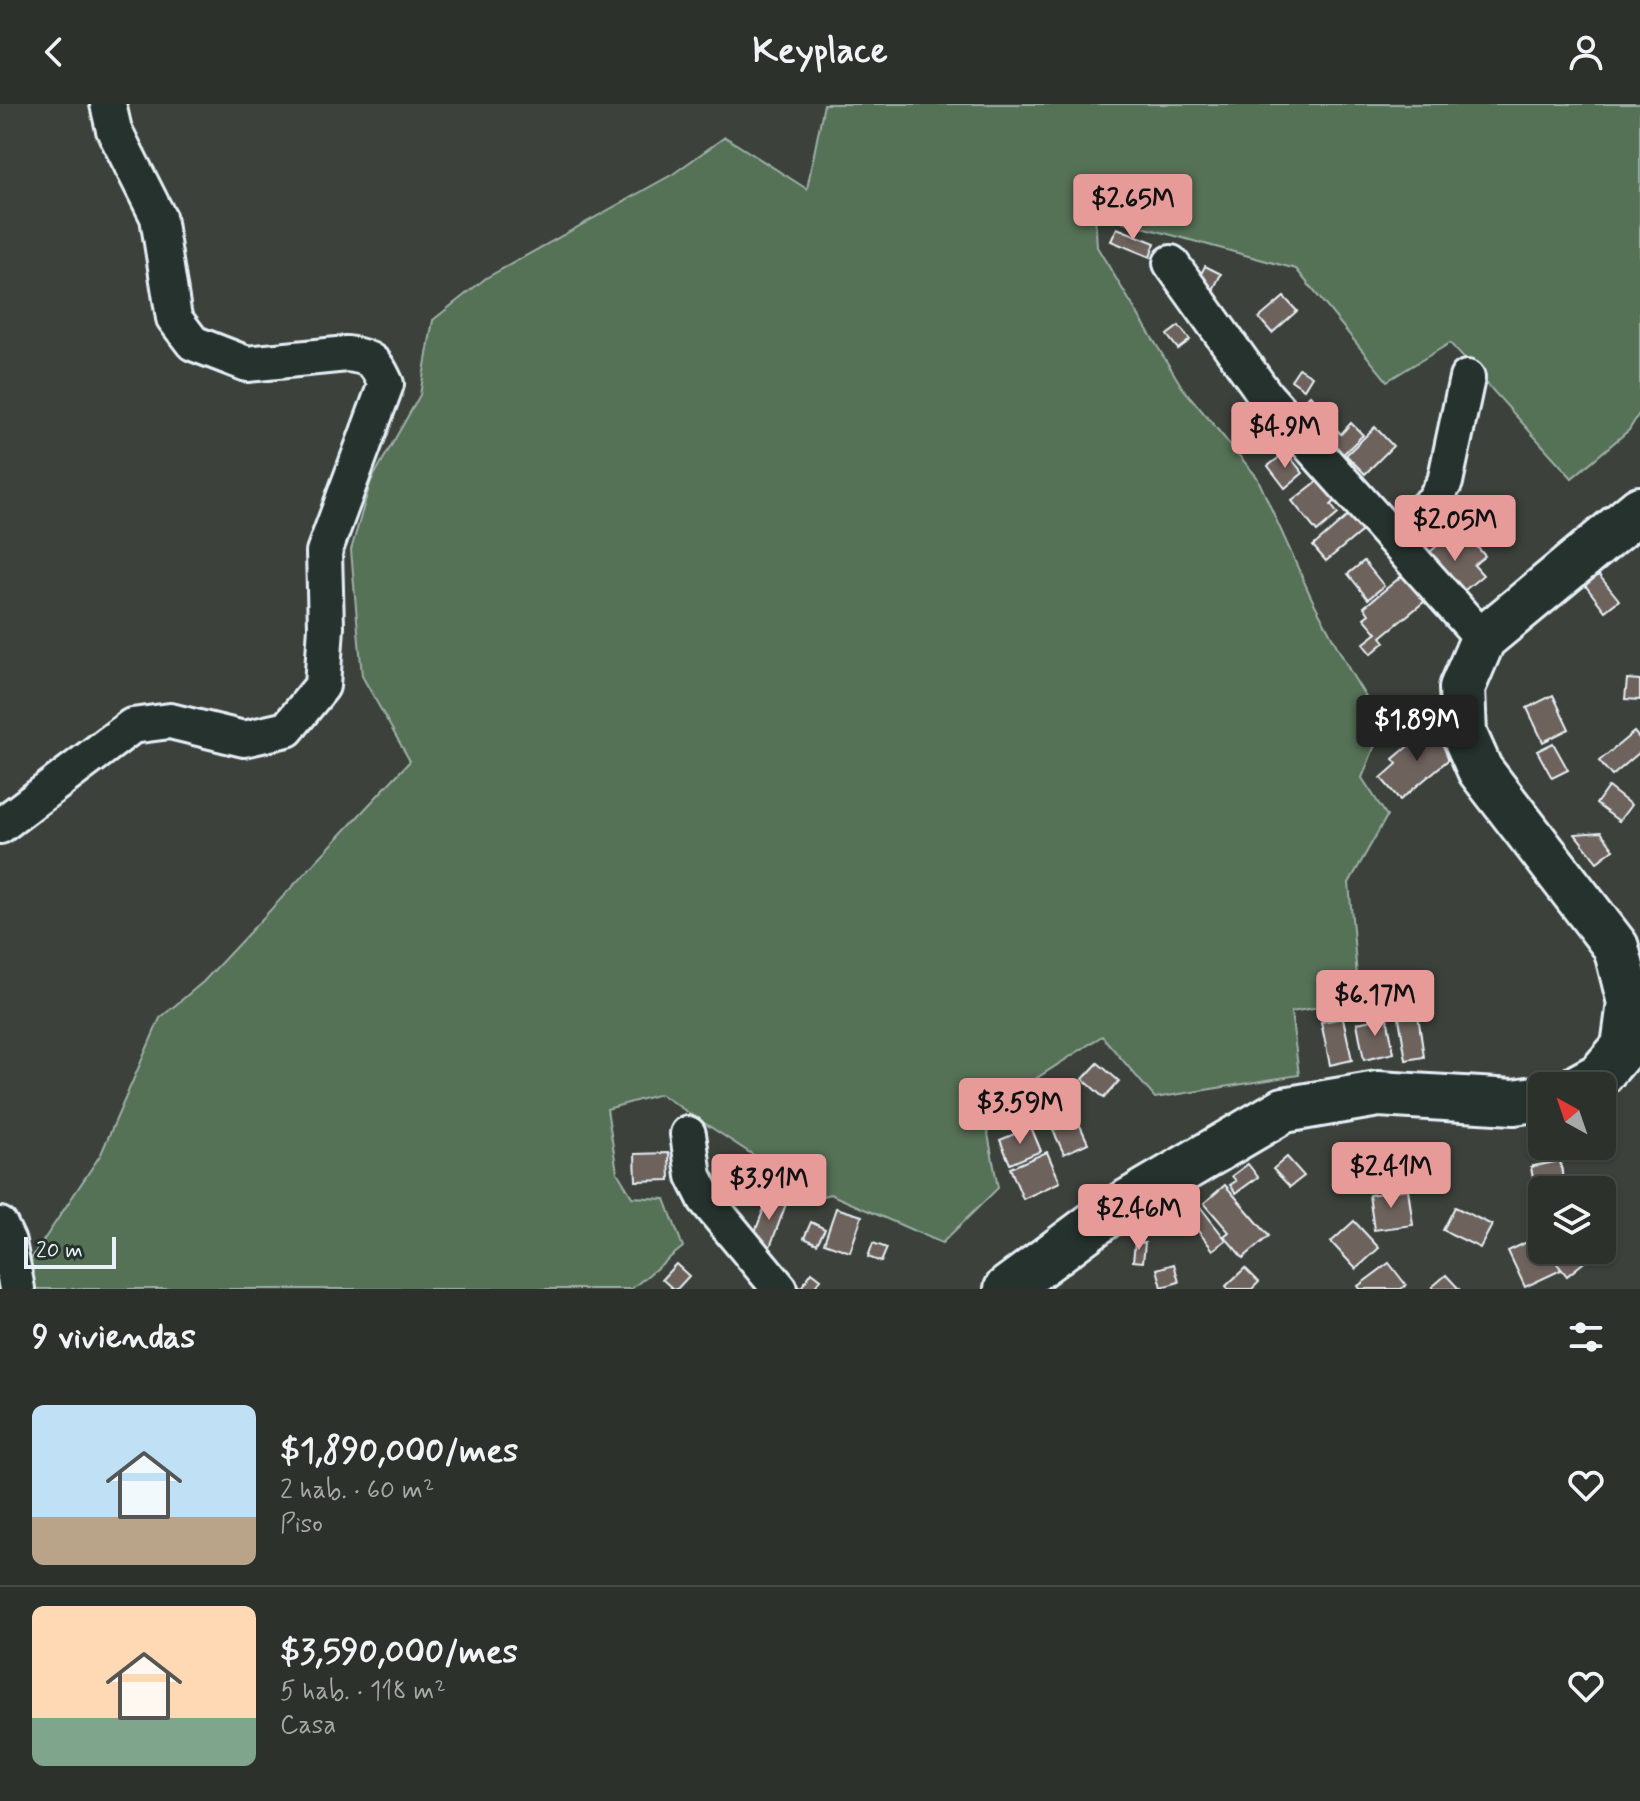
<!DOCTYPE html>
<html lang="es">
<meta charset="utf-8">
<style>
body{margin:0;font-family:Mynerve,sans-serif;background:#353934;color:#f1f3f6;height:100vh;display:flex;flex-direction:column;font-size:30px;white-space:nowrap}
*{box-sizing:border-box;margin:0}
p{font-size:26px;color:#a7a9a9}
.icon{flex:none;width:44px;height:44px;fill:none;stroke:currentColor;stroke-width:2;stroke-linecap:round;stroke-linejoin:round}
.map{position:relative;height:1185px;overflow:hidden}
.details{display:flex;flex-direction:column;background:#2d312c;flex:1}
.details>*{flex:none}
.needle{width:52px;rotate:320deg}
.tools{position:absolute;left:1528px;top:968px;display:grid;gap:16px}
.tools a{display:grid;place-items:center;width:88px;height:88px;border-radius:12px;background:#2d312c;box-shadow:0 2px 6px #0004,0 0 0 2px #484c48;font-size:40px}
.scale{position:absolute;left:24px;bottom:20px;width:92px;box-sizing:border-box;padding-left:8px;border:4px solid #e8f1f8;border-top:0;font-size:22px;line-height:28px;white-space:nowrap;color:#e8f1f8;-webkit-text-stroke:6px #26332d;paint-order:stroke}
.price{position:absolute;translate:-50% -68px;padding:0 18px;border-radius:8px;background:#e69b98;color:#111;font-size:26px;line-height:52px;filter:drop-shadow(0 2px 4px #0008)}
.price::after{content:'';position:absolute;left:50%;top:48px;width:24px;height:18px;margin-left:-12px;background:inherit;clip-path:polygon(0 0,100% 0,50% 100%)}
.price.on{background:#222;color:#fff}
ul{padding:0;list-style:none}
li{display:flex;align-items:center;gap:24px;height:200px;padding:0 32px}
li+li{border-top:2px solid #484c48}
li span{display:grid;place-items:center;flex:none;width:224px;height:160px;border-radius:12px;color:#555}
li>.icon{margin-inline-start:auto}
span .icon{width:96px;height:96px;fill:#fffc;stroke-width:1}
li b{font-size:34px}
h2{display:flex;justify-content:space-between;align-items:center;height:96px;padding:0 32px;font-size:34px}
header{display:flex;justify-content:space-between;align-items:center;height:104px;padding:0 32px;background:#2d312c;font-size:36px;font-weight:700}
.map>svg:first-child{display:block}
.green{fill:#557157;stroke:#9eb1a8;stroke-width:2}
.building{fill:#6e625b;stroke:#e8f1f8;stroke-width:2}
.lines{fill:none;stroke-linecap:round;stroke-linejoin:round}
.street-casing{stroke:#e8f1f8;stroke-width:40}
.secondary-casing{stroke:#e8f1f8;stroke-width:50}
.street{stroke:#26332d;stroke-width:34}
.secondary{stroke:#26332d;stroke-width:44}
</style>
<header><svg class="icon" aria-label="back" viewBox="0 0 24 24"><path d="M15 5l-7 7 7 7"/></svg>Keyplace<svg class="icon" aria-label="person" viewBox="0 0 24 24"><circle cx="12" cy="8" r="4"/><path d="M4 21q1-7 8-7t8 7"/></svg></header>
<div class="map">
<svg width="1640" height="1185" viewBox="0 0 1640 1185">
<rect width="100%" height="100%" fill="#3c413b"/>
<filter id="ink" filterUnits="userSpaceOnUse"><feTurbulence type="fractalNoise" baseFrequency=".0125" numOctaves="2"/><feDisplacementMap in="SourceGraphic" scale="16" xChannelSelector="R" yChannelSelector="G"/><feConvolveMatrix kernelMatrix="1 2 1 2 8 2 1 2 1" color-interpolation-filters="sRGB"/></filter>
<g filter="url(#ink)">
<polygon class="green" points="824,0 1640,0 1640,308 1629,326 1572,374 1450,239 1387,277 1296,165 1095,110 1097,143 1182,283 1257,373 1311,493 1351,569 1383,621 1362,674 1387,712 1349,779 1359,896 1291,908 1299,971 1155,994 1102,932 984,1008 998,1084 942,1139 830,1090 800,1098 770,1062 660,990 607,1005 617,1068 632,1093 665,1095 683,1143 631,1185 32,1185 23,1167 101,1050 160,914 203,878 410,657 362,572 351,446 371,377 420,291 433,216 486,174 673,70 725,33 807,85"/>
<g class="building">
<polygon points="1117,124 1155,139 1150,153 1111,137"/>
<polygon points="1205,162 1221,170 1213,186 1197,178"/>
<polygon points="1284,193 1297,207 1272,229 1259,214"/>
<polygon points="1179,222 1190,236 1178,245 1167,231"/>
<polygon points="1299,264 1312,272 1304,285 1291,276"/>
<polygon points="1310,291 1327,309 1304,331 1287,312"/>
<polygon points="1259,301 1270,315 1254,328 1243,313"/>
<polygon points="1351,319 1363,331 1334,359 1312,338 1331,320 1341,330"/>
<polygon points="1272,321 1281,332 1264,344 1257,334"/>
<polygon points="1375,323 1393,342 1365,370 1346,351"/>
<polygon points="1286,348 1303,369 1285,384 1268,362"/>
<polygon points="1319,376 1335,397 1331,401 1338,410 1317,428 1292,397"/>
<polygon points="1349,411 1362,427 1326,457 1313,442"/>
<polygon points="1422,418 1435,432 1415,449 1402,434"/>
<polygon points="1459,422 1485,452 1474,461 1483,471 1453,496 1420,457"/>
<polygon points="1364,457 1384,482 1368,495 1348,470"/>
<polygon points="1403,471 1425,497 1381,533 1385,538 1371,550 1363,540 1377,529 1364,514 1369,510 1364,503"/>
<polygon points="1599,471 1619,496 1605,507 1585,481"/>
<polygon points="1627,575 1640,576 1640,596 1625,595"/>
<polygon points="1553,591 1569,625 1543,638 1527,604"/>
<polygon points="1432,622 1447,641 1448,656 1400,696 1381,674 1397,660 1393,655"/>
<polygon points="1634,628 1640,635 1640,648 1612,672 1599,657"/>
<polygon points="1553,639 1568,666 1552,674 1537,647"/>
<polygon points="1608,683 1631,701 1619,717 1596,700"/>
<polygon points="1601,728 1614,745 1597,758 1575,730"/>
<polygon points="1418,911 1424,953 1406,956 1399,914"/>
<polygon points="1387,913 1394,949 1364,956 1357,919"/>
<polygon points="1343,914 1352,956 1330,961 1321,918"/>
<polygon points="1098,959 1119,977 1104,994 1083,975"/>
<polygon points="1077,1015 1088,1039 1064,1050 1053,1026"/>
<polygon points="1031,1023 1041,1047 1010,1060 1000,1036"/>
<polygon points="1047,1048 1060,1078 1023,1095 1010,1064"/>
<polygon points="669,1049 670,1076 636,1077 635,1050"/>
<polygon points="1287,1053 1304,1072 1290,1083 1273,1065"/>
<polygon points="1560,1057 1563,1075 1537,1080 1533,1062"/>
<polygon points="1560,1057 1563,1075 1534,1081 1531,1063"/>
<polygon points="1248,1060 1258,1073 1236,1089 1230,1081 1236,1077 1232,1072"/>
<polygon points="732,1064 751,1078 731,1105 712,1091"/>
<polygon points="1225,1081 1269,1132 1243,1154 1224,1132 1229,1128 1204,1099"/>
<polygon points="1408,1085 1413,1121 1374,1126 1369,1091"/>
<polygon points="1187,1086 1226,1136 1213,1146 1191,1118 1183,1125 1165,1103"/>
<polygon points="768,1094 786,1100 770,1143 752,1136"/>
<polygon points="1455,1103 1492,1121 1480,1144 1443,1126"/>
<polygon points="836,1104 862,1112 850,1148 824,1139"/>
<polygon points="1354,1117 1379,1144 1356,1165 1331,1138"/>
<polygon points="811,1118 825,1125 817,1140 804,1134"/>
<polygon points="1542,1131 1542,1146 1552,1146 1561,1166 1525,1183 1508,1147"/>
<polygon points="1135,1138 1145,1139 1143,1158 1133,1157"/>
<polygon points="873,1139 887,1144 881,1158 868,1153"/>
<polygon points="1554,1146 1599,1146 1567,1172 1551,1152 1556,1148"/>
<polygon points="1389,1159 1406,1181 1401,1185 1360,1185 1358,1182"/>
<polygon points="676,1160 689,1172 677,1185 673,1185 662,1175"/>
<polygon points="1174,1160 1179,1178 1162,1183 1157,1165"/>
<polygon points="1245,1164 1259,1178 1252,1185 1228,1185 1226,1182"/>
<polygon points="812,1168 821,1175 813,1185 800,1185"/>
<polygon points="1446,1171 1459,1185 1434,1185 1432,1183"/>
</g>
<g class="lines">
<defs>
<g id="street">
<polyline points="1171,159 1266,292 1483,535"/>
<polyline points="1391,432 1433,398 1445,378 1467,274"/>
<path d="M0,722l132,-100 38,-5 74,18 43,-10 35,-43 4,-59 -2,-75 62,-168c-10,-22 -14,-27 -39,-30l-100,10 -54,-21 -19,-25 -16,-101 -44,-87 -6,-26"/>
<polyline points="688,1030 694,1072 706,1096 780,1185"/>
<polyline points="0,1121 8,1138 17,1185"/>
</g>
<g id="secondary">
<polyline points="1580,982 1600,971 1624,943 1630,899 1616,843 1480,666 1464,630 1462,584 1483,535 1640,405"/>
<polyline points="1007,1185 1109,1109 1284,1006 1378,990 1514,998 1542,994"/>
</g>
</defs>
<use href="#street" class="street-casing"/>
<use href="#secondary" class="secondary-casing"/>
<use href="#street" class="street"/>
<use href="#secondary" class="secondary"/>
</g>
</g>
</svg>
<div class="tools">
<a><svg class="needle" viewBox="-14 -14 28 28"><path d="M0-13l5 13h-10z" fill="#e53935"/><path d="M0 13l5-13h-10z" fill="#a7a9a9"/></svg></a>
<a><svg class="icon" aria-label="layers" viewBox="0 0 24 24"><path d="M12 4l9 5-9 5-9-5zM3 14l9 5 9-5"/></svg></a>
</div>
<div class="scale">20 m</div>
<b class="price" style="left:1133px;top:138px">$2.65M</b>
<b class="price" style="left:1285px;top:366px">$4.9M</b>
<b class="price" style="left:1455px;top:459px">$2.05M</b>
<b class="price on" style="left:1417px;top:659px">$1.89M</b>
<b class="price" style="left:1375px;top:934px">$6.17M</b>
<b class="price" style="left:1020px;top:1042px">$3.59M</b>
<b class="price" style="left:1391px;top:1106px">$2.41M</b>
<b class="price" style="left:769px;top:1118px">$3.91M</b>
<b class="price" style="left:1139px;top:1148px">$2.46M</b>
</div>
<section class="details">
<h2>9 viviendas<svg class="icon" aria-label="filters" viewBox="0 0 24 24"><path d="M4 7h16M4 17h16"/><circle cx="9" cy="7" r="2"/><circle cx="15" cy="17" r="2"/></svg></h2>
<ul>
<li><span style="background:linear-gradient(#bfe0f5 70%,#b9a48a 0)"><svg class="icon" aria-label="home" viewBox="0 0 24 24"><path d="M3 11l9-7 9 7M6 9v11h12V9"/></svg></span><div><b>$1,890,000/mes</b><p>2 hab. · 60 m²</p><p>Piso</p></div><svg class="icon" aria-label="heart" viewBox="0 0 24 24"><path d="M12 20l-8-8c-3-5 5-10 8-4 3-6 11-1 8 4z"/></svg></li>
<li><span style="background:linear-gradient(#ffd9b3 70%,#7fa58c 0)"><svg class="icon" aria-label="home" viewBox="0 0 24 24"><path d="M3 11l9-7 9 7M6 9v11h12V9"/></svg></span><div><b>$3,590,000/mes</b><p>5 hab. · 118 m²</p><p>Casa</p></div><svg class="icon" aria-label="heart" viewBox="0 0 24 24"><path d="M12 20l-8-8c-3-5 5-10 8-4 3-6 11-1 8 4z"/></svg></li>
</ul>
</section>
